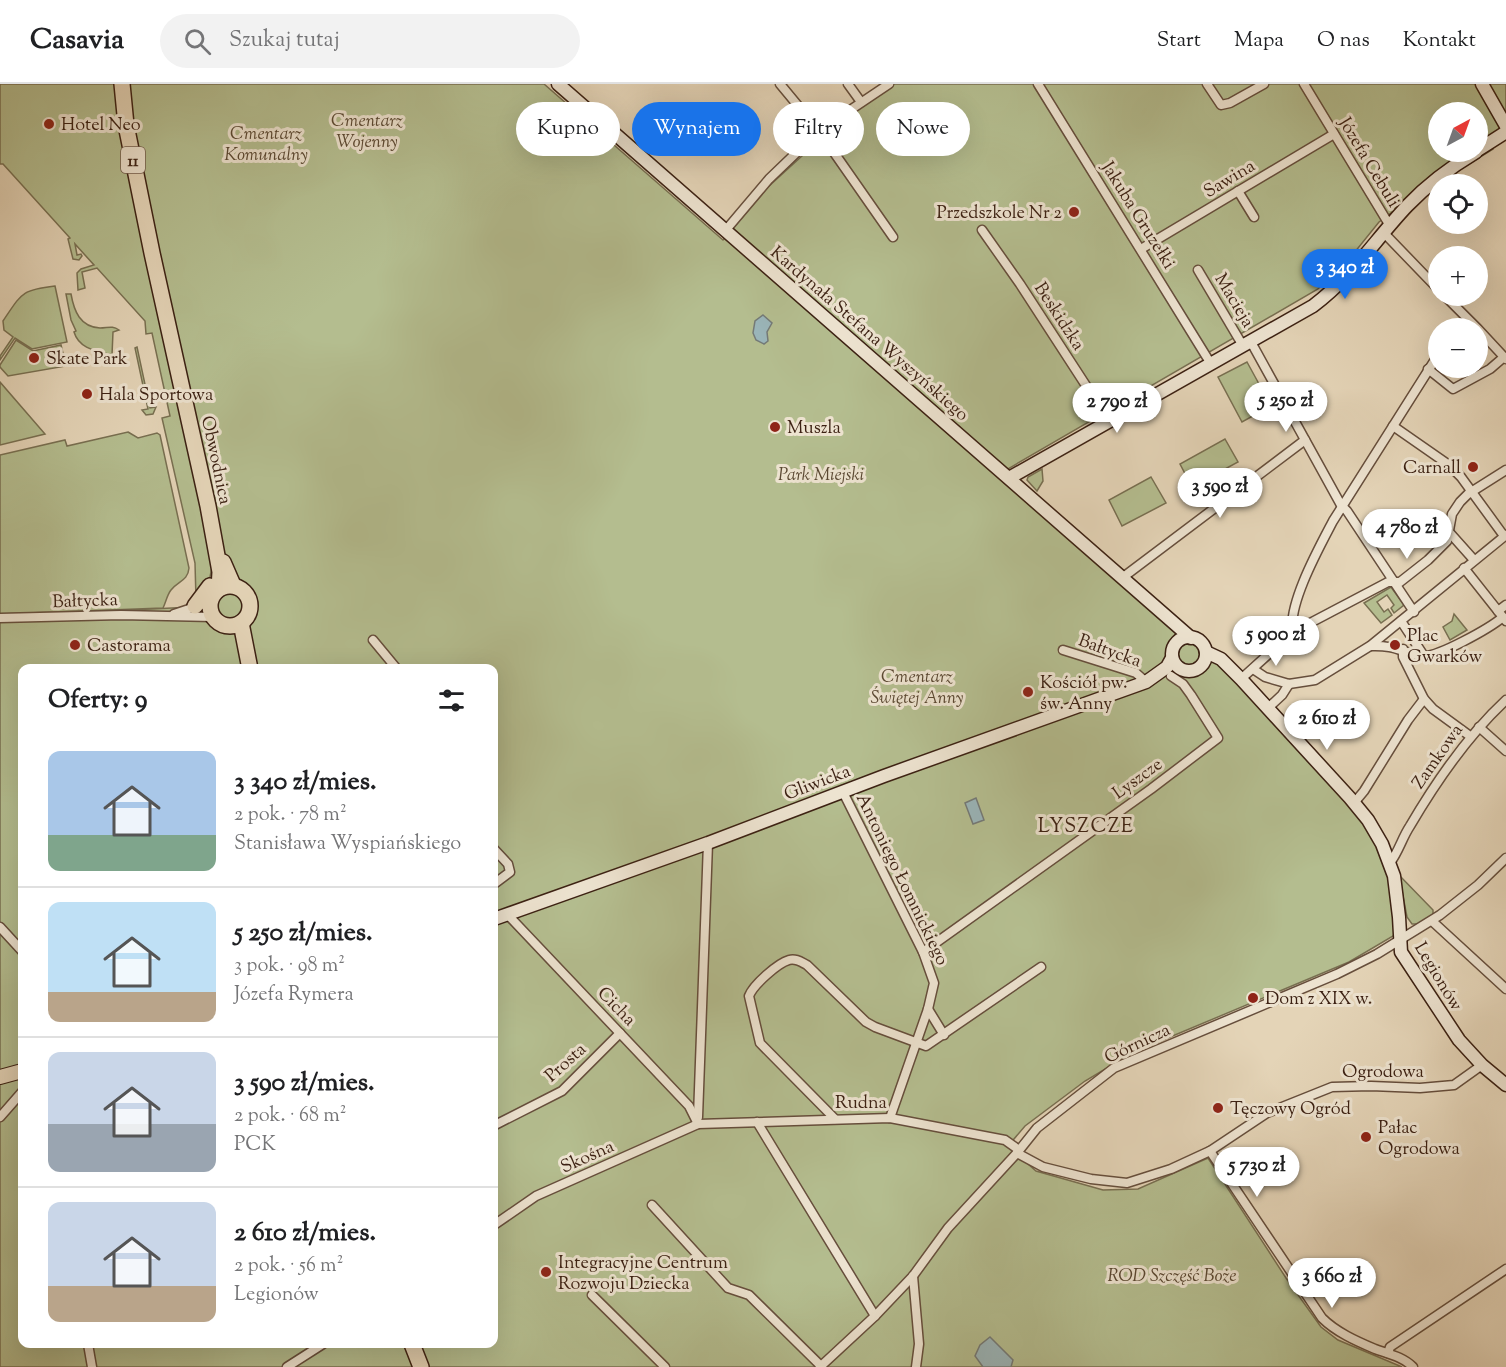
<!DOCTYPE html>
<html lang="pl">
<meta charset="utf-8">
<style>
body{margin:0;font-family:"Sorts Mill Goudy",serif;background:#f2f2f2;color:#202124;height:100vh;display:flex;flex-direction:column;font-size:22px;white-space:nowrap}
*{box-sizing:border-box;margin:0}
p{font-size:20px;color:#757577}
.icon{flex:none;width:33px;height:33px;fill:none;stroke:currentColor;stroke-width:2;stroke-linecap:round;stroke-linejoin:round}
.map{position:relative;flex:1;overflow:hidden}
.sheet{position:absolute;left:18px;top:580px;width:480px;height:684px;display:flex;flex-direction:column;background:#fff;border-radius:12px;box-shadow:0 6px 24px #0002}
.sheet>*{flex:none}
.hud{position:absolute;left:516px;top:18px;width:570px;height:54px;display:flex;gap:12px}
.needle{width:39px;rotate:41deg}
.fabs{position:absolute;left:1428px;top:18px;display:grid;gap:12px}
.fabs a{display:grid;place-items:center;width:60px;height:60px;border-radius:50%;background:#fff;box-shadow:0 6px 24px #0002;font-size:30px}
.price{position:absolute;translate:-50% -51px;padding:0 14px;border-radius:21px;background:#fff;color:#222;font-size:20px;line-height:39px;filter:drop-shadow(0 2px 3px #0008)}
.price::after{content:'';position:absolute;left:50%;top:36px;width:18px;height:14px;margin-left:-9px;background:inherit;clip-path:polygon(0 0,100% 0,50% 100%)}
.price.active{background:#1a73e8;color:#fff}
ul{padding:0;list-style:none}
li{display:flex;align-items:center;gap:18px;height:150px;padding:0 30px}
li+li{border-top:2px solid #e0e0e0}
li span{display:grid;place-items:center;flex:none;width:168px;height:120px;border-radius:12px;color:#555}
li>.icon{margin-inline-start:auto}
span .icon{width:72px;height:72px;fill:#fffc;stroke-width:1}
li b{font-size:26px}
h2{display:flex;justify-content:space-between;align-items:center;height:72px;padding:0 30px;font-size:26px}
.pill{padding:0 21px;border-radius:27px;background:#fff;box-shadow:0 6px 24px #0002;font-size:21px;line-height:54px}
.pill.active{background:#1a73e8;color:#fff}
header{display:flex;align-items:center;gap:36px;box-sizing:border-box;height:84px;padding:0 30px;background:#fff;border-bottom:2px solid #e0e0e0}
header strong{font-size:28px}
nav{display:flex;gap:33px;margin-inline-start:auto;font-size:21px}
.search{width:420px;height:54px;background:#f2f2f2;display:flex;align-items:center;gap:15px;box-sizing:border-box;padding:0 21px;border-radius:33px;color:#757577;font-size:22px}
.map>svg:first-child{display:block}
.green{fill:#b4bd8f;stroke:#786f51;stroke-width:1.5;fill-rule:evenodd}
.water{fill:#9ab5b9;stroke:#747a77;stroke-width:1.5}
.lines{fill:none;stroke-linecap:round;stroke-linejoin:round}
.street-casing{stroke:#664e3c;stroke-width:11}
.secondary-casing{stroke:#3c2113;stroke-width:15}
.primary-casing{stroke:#3c2113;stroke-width:16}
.highway-casing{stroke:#3c2113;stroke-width:18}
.street{stroke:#ede3d0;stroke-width:8}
.secondary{stroke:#ede3d0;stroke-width:12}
.primary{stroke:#e4d4b7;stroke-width:14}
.highway{stroke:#e4d4b7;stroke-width:15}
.poi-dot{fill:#8f2418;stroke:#ede3d0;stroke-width:2}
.labels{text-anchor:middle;stroke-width:6;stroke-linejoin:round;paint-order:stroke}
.shield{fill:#ede3d0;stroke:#715b4c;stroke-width:1.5}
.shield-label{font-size:16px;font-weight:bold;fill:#3c2113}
.park-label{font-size:18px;font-style:italic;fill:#5a4832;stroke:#ede3d0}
.poi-label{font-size:18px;fill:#3c2113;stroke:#ede3d0;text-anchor:start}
.street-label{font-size:18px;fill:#3c2113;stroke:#ede3d0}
.neighbourhood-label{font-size:20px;letter-spacing:1.5px;fill:#3c2113;stroke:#ede3d0}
</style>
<header>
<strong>Casavia</strong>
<div class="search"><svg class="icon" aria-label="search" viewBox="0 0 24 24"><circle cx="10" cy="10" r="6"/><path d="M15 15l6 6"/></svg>Szukaj tutaj</div>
<nav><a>Start</a><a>Mapa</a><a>O nas</a><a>Kontakt</a></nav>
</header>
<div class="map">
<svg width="1506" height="1283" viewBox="0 0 1506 1283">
<rect width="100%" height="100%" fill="#e4d4b7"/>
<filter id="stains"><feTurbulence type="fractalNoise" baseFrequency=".00333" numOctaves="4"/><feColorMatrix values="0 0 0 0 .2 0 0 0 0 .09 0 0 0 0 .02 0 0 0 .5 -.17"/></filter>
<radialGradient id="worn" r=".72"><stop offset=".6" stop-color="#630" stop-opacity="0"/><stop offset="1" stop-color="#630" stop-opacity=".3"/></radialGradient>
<g class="green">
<path d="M0,0h544l179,156 45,-53 57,-52 65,-51h616v53l-13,10v2l-40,25 1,-2 -28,15 -47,35 -29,36 -32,31 -312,181 238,208 135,149 26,102 -56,33 -217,91 -47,28 -60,45 -17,20 28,25 67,19 35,-1 70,-31 78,120 35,49 17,13 64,27h-1402v-751l215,-10 4,-10 9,-5 -56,-240 26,133 14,83 -3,15 -13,17 -1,-36 -33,-145 8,-2 -18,-83 -6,1 -1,-13 -48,-53 -15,4 3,16 -7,2 -1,-17 4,-4 13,-4 -19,-21 2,11 4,-1 1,2 -3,4 -6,-1 -5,-20 2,-1 -67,-74h-3zM1438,28h40v40h-40zM22,585h472v675h-472z"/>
<path d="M55,202l12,56 -35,7 -17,-11 -15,22v-4l13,-19 -9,-7 -1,-9c19,-28 18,-31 52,-35z"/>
<path d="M66,210h5c3,17 9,33 29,34 8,0 12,-3 19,2l-6,2 -1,23c-15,-4 -33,-6 -38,-23l2,-1 -5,-11z"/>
<polygon points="16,256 33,267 61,261 66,282 8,292 0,283 0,281"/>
<polygon points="137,263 150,324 156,323 153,330 146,331 142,326 148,325 135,264"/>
<polygon points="1247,278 1271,322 1242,338 1218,293"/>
<polygon points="0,298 45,350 0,361"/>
<path d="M128,348l10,6 19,-5 3,2 29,133c-1,13 -11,13 -18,22 -4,5 -5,12 -8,18l-163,6v-159l65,-15 2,6z"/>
<polygon points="1225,355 1238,378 1192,403 1180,380"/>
<polygon points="1042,385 1043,397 1037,407 1027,396 1028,393"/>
<polygon points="1151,393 1166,419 1122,442 1109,416"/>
<polygon points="1391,503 1404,521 1394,529 1391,524 1394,521 1387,511 1377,518 1384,528 1388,525 1392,531 1381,539 1364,519"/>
<polygon points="1454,530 1467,546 1450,556 1443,543 1452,537"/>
<polygon points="1399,791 1433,826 1433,831 1420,840 1412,840 1407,833"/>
</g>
<g class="water">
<polygon points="763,231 772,239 767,248 768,257 764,260 756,256 753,249 755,237"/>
<polygon points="976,714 984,736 973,740 965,719"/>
<polygon points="990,1253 1013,1276 1011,1283 983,1283 975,1272 980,1261"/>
</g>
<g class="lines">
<defs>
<g id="street">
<polyline points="780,0 819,47 893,153"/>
<polyline points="848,0 861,18"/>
<polyline points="1038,0 1211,280"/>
<polyline points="1207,0 1221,21 1230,19 1264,0"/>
<polyline points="1304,0 1390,142"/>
<polyline points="1238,107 1254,133"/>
<polyline points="982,146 1020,200 1109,337"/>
<polyline points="725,147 769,95 819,47 889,0"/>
<polyline points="1384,149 1438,205"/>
<polyline points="1141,165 1334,50"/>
<polyline points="1198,186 1243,262"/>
<polyline points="1445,212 1477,244"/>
<polyline points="1478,245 1506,275"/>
<polyline points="1251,258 1341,421 1347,427 1414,528"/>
<polyline points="1428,285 1453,305 1490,285 1504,273"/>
<polyline points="1393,342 1449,381 1461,393 1504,452"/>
<polyline points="1449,448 1474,476"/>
<polyline points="1464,484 1506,537"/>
<polyline points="1122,494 1305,356"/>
<polyline points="1498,527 1506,521"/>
<polyline points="174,530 210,518"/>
<polyline points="0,534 121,531 213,533"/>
<polyline points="1401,537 1424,572"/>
<path d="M1293,548c-6,-27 27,-86 40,-111l105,-166"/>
<polyline points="373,556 397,585"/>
<path d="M1371,562c24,-1 30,6 51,10 15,2 68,-28 81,-39"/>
<polyline points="1403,565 1403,573 1424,615 1433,625 1470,652"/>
<polyline points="1063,566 1136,589 1146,598"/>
<polyline points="1253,585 1265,593 1289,600 1315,596 1370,562 1506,451"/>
<polyline points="1241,595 1293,548 1388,498 1400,498 1428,476 1447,457 1452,430 1460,418 1468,410 1506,386"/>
<polyline points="1268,624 1282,611 1289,600"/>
<polyline points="1479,643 1506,667"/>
<polyline points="843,708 923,868 934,899 928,925 890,1034"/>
<polyline points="1354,719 1364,707 1408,636 1424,615"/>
<polyline points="494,765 508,780 510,788 494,800"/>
<path d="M1390,779c9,-12 12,-25 20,-37 27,-46 57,-90 96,-126"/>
<polyline points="507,830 689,1022 698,1040"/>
<polyline points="1432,837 1506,905"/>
<polyline points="0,843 22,867"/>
<polyline points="923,868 1151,705 1218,654 1191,611 1183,600 1171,592"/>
<polyline points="928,925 944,951"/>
<polyline points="0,1033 22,1008"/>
<polyline points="698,1033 708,759"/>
<path d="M835,1035l-75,-76 -11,-47c4,-11 29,-33 40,-36 7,-2 12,2 18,5l59,57 9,5 51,19 115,-79"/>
<polyline points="757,1038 875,1232"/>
<polyline points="495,1041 562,1007 620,949"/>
<path d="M1210,1067l112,167c14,14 34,23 53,31 14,5 28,8 38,18"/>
<polyline points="1017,1069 1043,1083 1091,1095 1127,1099 1171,1085 1210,1067 1267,1029 1332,1003 1371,1002 1420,1004 1454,1001 1482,981"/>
<polyline points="652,1121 728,1204 749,1211 821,1282"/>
<polyline points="494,1141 536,1112 698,1040 890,1034 1005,1056 1019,1066"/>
<polyline points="913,1192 919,1260 916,1283"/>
<polyline points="592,1211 665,1283"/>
<polyline points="88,1260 92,1283"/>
<polyline points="1388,1269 1390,1263 1506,1185"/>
<polyline points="287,1283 323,1260"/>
<polyline points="820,1283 875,1232 913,1192 948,1144 1017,1069 1037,1044 1114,984 1337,890 1377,870 1440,831 1478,801 1506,774"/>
</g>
<g id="secondary">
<polyline points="558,0 1191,554"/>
<polyline points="1482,0 1506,42"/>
<polyline points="1478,66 1506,48"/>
<path d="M1009,394l304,-172c40,-30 61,-65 94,-100 21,-22 44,-39 69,-54"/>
<circle cx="1189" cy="570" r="17"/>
<polyline points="1206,568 1221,575 1241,595 1350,714 1368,736 1382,760 1394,792 1399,833 1401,868 1459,956 1482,981 1506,1001"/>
<polyline points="494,835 708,759 884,692 1146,598 1167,583 1172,574"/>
</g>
<polyline id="primary" points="0,993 22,987"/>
<g id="highway">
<polyline points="122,0 126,41 152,169 208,422 220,488 219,505"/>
<polyline points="223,478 233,501"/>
<circle cx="230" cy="522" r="20"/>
<polyline points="195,522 210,502"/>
<polyline points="241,539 250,585"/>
<polyline points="412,1260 421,1283"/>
</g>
</defs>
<use href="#street" class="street-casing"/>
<use href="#secondary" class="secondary-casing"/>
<use href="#primary" class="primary-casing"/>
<use href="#highway" class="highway-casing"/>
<use href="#street" class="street"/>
<use href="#secondary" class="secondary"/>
<use href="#primary" class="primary"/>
<use href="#highway" class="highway"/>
</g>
<g class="poi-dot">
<circle cx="49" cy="40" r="6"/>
<circle cx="1074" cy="128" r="6"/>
<circle cx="34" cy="274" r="6"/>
<circle cx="87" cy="310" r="6"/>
<circle cx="775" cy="343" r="6"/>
<circle cx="1473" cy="383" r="6"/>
<circle cx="75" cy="561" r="6"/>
<circle cx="1395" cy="561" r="6"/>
<circle cx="1028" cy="608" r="6"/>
<circle cx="1253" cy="914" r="6"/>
<circle cx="1218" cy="1024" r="6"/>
<circle cx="1366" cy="1053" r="6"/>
<circle cx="546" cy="1188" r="6"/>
</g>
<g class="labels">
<rect class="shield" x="121" y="63" width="24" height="26" rx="4.5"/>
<g class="shield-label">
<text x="133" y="82">11</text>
</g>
<g class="park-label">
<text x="367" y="42">Cmentarz<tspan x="367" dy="21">Wojenny</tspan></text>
<text x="266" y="55">Cmentarz<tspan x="266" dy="21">Komunalny</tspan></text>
<text x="821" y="396">Park Miejski</text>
<text x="917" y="598">Cmentarz<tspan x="917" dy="21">Świętej Anny</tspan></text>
<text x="1172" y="1197">ROD Szczęść Boże</text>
</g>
<g class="poi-label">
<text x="61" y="46">Hotel Neo</text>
<text x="1062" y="134" text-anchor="end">Przedszkole Nr 2</text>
<text x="46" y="280">Skate Park</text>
<text x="99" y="316">Hala Sportowa</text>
<text x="787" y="349">Muszla</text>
<text x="1461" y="389" text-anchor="end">Carnall</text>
<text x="1407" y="557">Plac<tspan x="1407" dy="21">Gwarków</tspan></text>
<text x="87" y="567">Castorama</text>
<text x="1040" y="604">Kościół pw.<tspan x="1040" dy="21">św. Anny</tspan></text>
<text x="1265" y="920">Dom z XIX w.</text>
<text x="1230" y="1030">Tęczowy Ogród</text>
<text x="1378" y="1049">Pałac<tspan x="1378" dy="21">Ogrodowa</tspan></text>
<text x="558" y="1184">Integracyjne Centrum<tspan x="558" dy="21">Rozwoju Dziecka</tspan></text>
</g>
<g class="street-label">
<text transform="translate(1370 78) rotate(59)" y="6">Józefa Cebuli</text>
<text transform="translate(1229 94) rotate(-31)" y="6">Sawina</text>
<text transform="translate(1139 131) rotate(58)" y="6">Jakuba Gruzełki</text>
<text transform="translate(1235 216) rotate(59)" y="6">Macieja</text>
<text transform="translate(1060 232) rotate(57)" y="6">Beskidzka</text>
<text transform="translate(870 249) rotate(41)" y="6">Kardynała Stefana Wyszyńskiego</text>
<text transform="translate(217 376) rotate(78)" y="6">Obwodnica</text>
<text transform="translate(85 516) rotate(-2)" y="6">Bałtycka</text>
<text transform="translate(1110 566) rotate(20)" y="6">Bałtycka</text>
<text transform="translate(1437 672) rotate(-55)" y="6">Zamkowa</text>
<text transform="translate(1137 694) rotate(-36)" y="6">Lyszcze</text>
<text transform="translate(817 698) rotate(-21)" y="6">Gliwicka</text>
<text transform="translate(903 795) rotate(64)" y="6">Antoniego Łomnickiego</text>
<text transform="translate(1439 892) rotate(59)" y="6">Legionów</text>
<text transform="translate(617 922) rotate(46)" y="6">Cicha</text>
<text transform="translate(1137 959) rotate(-25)" y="6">Górnicza</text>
<text transform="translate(565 978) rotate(-42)" y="6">Prosta</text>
<text x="1383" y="993">Ogrodowa</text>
<text x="861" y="1024">Rudna</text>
<text transform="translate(587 1072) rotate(-24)" y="6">Skośna</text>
</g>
<g class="neighbourhood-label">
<text x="1086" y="748">LYSZCZE</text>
</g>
</g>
<rect width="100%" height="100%" filter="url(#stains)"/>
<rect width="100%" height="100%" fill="url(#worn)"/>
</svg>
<div class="fabs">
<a><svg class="needle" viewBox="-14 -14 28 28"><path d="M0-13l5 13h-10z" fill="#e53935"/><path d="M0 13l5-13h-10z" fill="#757577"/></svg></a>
<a><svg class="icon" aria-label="locate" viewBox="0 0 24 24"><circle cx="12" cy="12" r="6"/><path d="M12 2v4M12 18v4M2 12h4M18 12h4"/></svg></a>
<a>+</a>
<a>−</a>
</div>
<b class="price active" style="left:1345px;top:216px">3 340 zł</b>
<b class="price" style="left:1286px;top:349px">5 250 zł</b>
<b class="price" style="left:1117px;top:350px">2 790 zł</b>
<b class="price" style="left:1220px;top:435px">3 590 zł</b>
<b class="price" style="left:1407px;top:476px">4 780 zł</b>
<b class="price" style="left:1276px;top:583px">5 900 zł</b>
<b class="price" style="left:1327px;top:667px">2 610 zł</b>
<b class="price" style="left:1257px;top:1114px">5 730 zł</b>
<b class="price" style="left:1332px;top:1225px">3 660 zł</b>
<div class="hud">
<a class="pill">Kupno</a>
<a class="pill active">Wynajem</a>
<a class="pill">Filtry</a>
<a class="pill">Nowe</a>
</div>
<section class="sheet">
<h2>Oferty: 9<svg class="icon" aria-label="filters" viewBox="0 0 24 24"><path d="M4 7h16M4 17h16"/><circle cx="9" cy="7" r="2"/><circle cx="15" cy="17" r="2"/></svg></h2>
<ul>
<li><span style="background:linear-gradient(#a9c7e8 70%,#7fa58c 0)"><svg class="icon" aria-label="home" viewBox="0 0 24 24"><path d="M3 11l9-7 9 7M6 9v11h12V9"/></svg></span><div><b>3 340 zł/mies.</b><p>2 pok. · 78 m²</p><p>Stanisława Wyspiańskiego</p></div></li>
<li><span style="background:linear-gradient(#bfe0f5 75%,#b9a48a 0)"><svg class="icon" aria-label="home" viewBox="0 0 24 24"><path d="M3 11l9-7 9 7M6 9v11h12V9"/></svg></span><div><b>5 250 zł/mies.</b><p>3 pok. · 98 m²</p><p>Józefa Rymera</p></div></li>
<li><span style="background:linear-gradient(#c9d6e8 60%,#9aa5b1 0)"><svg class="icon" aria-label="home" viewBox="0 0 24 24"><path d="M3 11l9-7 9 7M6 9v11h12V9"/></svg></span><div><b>3 590 zł/mies.</b><p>2 pok. · 68 m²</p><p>PCK</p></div></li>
<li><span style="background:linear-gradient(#c9d6e8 70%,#b9a48a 0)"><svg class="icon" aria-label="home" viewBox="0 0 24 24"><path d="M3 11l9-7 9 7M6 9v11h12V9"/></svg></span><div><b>2 610 zł/mies.</b><p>2 pok. · 56 m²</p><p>Legionów</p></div></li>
</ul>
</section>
</div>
